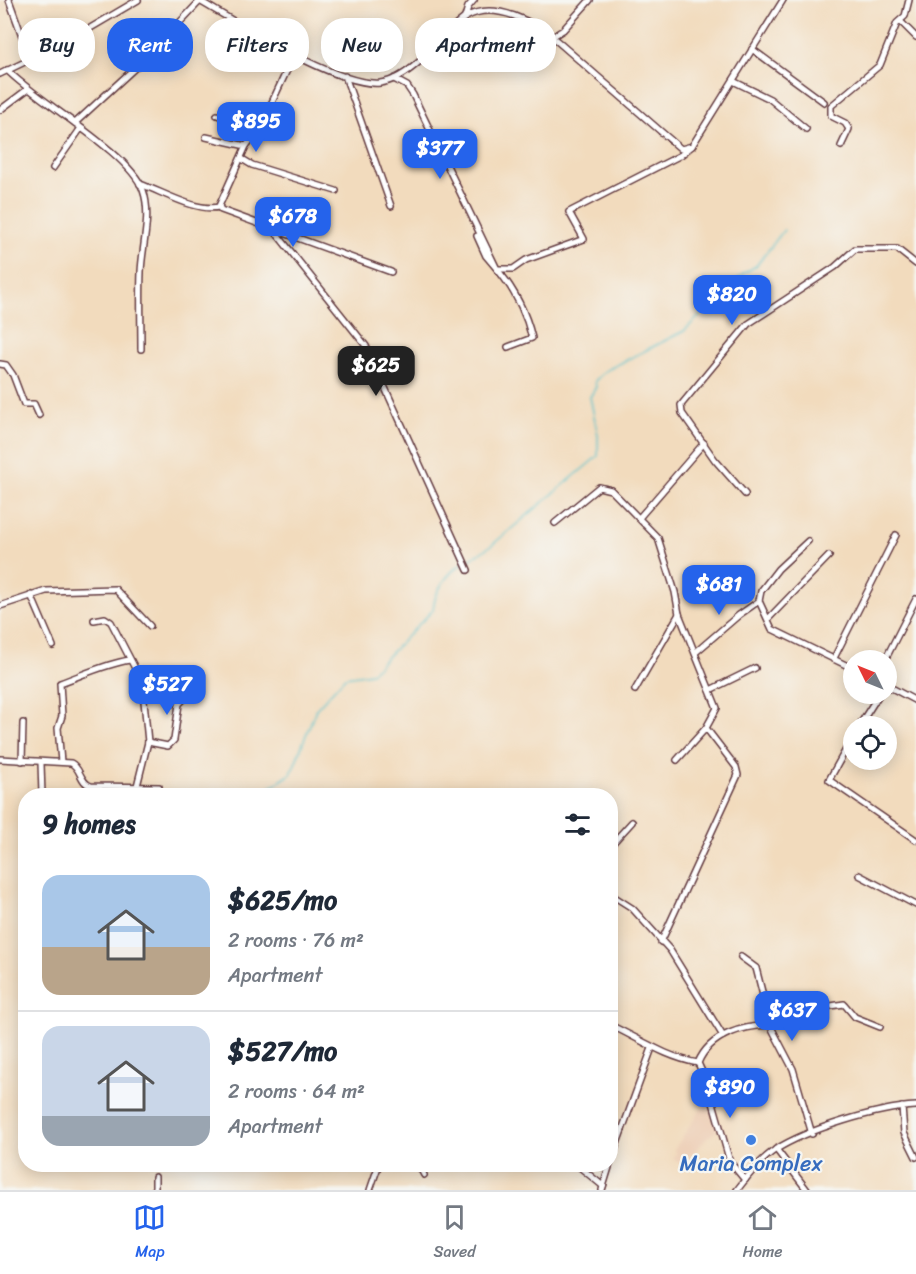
<!DOCTYPE html>
<meta charset="utf-8">
<style>
body{margin:0;font-family:Sriracha,sans-serif;background:#f2f2f3;color:#1f2937;height:100vh;display:flex;flex-direction:column;font-size:22px;white-space:nowrap}
*{box-sizing:border-box;margin:0}
p{font-size:20px;color:#747a83}
.icon{flex:none;width:33px;height:33px;fill:none;stroke:currentColor;stroke-width:2;stroke-linecap:round;stroke-linejoin:round}
.map{position:relative;flex:1;overflow:hidden}
.sheet{position:absolute;left:18px;top:788px;width:600px;height:384px;display:flex;flex-direction:column;background:#fff;border-radius:24px;box-shadow:0 3px 15px #0003}
.sheet>*{flex:none}
.guide{position:absolute;left:18px;top:18px;width:600px;height:54px;display:flex;gap:12px}
.needle{width:39px;rotate:313deg}
.controls{position:absolute;left:843px;top:650px;display:grid;gap:12px}
.controls a{display:grid;place-items:center;width:54px;height:54px;border-radius:50%;background:#fff;box-shadow:0 3px 15px #0003;font-size:30px}
.price{position:absolute;translate:-50% -51px;padding:0 14px;border-radius:12px;background:#2563eb;color:#fff;font-size:20px;line-height:39px;filter:drop-shadow(0 2px 3px #0008)}
.price::after{content:'';position:absolute;left:50%;top:36px;width:18px;height:14px;margin-left:-9px;background:inherit;clip-path:polygon(0 0,100% 0,50% 100%)}
.price.selected{background:#222;color:#fff}
ul{padding:0;list-style:none}
li{display:flex;align-items:center;gap:18px;height:150px;padding:0 24px}
li+li{border-top:2px solid #e0e1e3}
li span{display:grid;place-items:center;flex:none;width:168px;height:120px;border-radius:18px;color:#555}
li>.icon{margin-inline-start:auto}
span .icon{width:72px;height:72px;fill:#fffc;stroke-width:1}
li b{font-size:26px}
h2{display:flex;justify-content:space-between;align-items:center;height:72px;padding:0 24px;font-size:26px}
.tag{padding:0 21px;border-radius:24px;background:#fff;box-shadow:0 3px 15px #0003;font-size:21px;line-height:54px}
.tag.selected{background:#2563eb;color:#fff}
.dock{display:flex;justify-content:space-around;align-items:center;height:84px;border-top:2px solid #e0e1e3;background:#fff;font-size:16px;color:#747a83}
.dock a{display:grid;justify-items:center;gap:3px}
.dock .selected{color:#2563eb}
.map>svg:first-child{display:block}
.built{fill:#eed1ba}
.lines{fill:none;stroke-linecap:round;stroke-linejoin:round}
.stream{stroke:#52c0c9;stroke-width:1.5}
.street-casing{stroke:#633b41;stroke-width:8}
.street{stroke:#fff;stroke-width:5}
.shop-dot{fill:#3f7fe0;stroke:#f6f6f2;stroke-width:2}
.labels{text-anchor:middle;stroke-width:4.5;stroke-linejoin:round;paint-order:stroke}
.shop-label{font-size:22px;fill:#366cbe;stroke:#f6f6f2}
</style>
<div class="map">
<svg width="916" height="1190" viewBox="0 0 916 1190">
<rect width="100%" height="100%" fill="#f6f6f2"/>
<filter id="ink" filterUnits="userSpaceOnUse"><feTurbulence type="fractalNoise" baseFrequency=".0167" numOctaves="2"/><feDisplacementMap in="SourceGraphic" scale="12" xChannelSelector="R" yChannelSelector="G"/><feConvolveMatrix kernelMatrix="1 2 1 2 8 2 1 2 1" color-interpolation-filters="sRGB"/></filter>
<filter id="wash" filterUnits="userSpaceOnUse"><feTurbulence type="fractalNoise" baseFrequency=".008" numOctaves="4" result="noise"/><feDisplacementMap in="SourceGraphic" scale="24" xChannelSelector="R" yChannelSelector="G"/><feGaussianBlur stdDeviation="1.35" result="paint"/><feColorMatrix in="noise" values="0 0 0 0 0 0 0 0 0 0 0 0 0 0 0 0 0 1.4 0 .05"/><feComposite in="paint" operator="in"/></filter>
<g filter="url(#wash)">
<rect width="100%" height="100%" fill="#f2dbbd"/>
<polygon class="built" points="709,1097 719,1129 707,1138 682,1165 673,1157 677,1153 674,1150"/>
<g class="lines">
<g class="stream">
<polyline points="468,561 492,545 598,456 598,435 590,397 596,387 595,381 605,371 684,331 744,273 756,266 784,230"/>
<path d="M259,795l32,-21 25,-65 29,-32 26,-4 62,-63c1,-18 14,-37 30,-47"/>
</g>
</g>
</g>
<g filter="url(#ink)">
<g class="lines">
<defs>
<g id="street">
<polyline points="9,0 31,61"/>
<path d="M198,0c40,23 139,87 182,83 16,-2 29,-12 40,-22 15,-14 29,-32 46,-44 29,-17 69,6 91,24l124,108 11,-3"/>
<polyline points="465,17 468,7 474,0"/>
<polyline points="900,21 916,37"/>
<polyline points="552,37 563,30 590,0"/>
<polyline points="752,49 824,102"/>
<path d="M7,70c31,32 122,82 136,120 9,25 -1,56 -2,82 -1,25 0,51 0,77"/>
<polyline points="0,74 70,40 138,0"/>
<polyline points="345,76 391,206"/>
<path d="M394,79l13,7 6,9 84,174c17,20 29,44 35,69l-24,9"/>
<polyline points="733,81 770,99 806,129"/>
<polyline points="0,110 28,89"/>
<polyline points="217,115 259,130"/>
<polyline points="75,123 149,55 200,1"/>
<polyline points="206,137 246,146 219,206 221,210 391,272"/>
<polyline points="246,146 259,130 295,53"/>
<polyline points="841,146 849,129 845,123 831,116 831,106 880,65 897,23 905,16 909,0"/>
<polyline points="242,159 252,165 336,191"/>
<polyline points="53,168 81,128"/>
<path d="M140,184c23,8 56,28 79,23"/>
<polyline points="273,229 366,346 468,570"/>
<polyline points="477,236 486,256 497,269 513,269 526,260 584,239 569,212 681,155 692,146 783,0"/>
<polyline points="0,364 6,365 13,375 24,404 34,404 39,415"/>
<polyline points="745,494 715,460 682,413 681,405 748,324 835,267 855,249 897,249 916,264"/>
<polyline points="639,518 704,443"/>
<polyline points="555,523 599,487 611,490 658,538 675,592 679,614 717,708 706,728 677,760"/>
<polyline points="808,541 778,569 761,591 759,601 772,629 854,669"/>
<polyline points="31,595 53,646"/>
<polyline points="0,606 46,591 115,589 150,626"/>
<polyline points="768,619 829,556"/>
<polyline points="94,620 105,618 111,622 139,676 144,701 148,742 137,786"/>
<polyline points="696,652 739,615 759,601"/>
<polyline points="834,658 896,535"/>
<polyline points="885,660 916,599"/>
<polyline points="886,685 916,701"/>
<polyline points="635,690 679,614"/>
<polyline points="710,690 755,668"/>
<polyline points="859,726 880,693"/>
<polyline points="854,735 829,780 916,840"/>
<polyline points="148,742 168,746 174,740 179,704 183,700 182,684"/>
<path d="M0,759l71,4c10,5 9,20 20,23l68,1"/>
<polyline points="22,761 23,723"/>
<path d="M61,762l-3,-34 4,-12 -2,-33c23,-8 45,-19 70,-23"/>
<polyline points="41,763 42,795"/>
<polyline points="610,846 632,822"/>
<polyline points="859,875 916,905"/>
<polyline points="610,894 632,908 670,950 723,1036"/>
<polyline points="661,942 738,775 736,767 706,728"/>
<polyline points="741,957 756,968 770,1023"/>
<polyline points="770,1021 824,1007 844,1004 855,1017 880,1027"/>
<path d="M610,1025c30,14 55,32 88,38"/>
<polyline points="902,1107 904,1133 916,1157"/>
<polyline points="776,1149 807,1190"/>
<polyline points="610,1163 652,1048"/>
<polyline points="418,1164 424,1175"/>
<polyline points="576,1164 603,1186"/>
<polyline points="155,1177 155,1190"/>
<path d="M745,1180l-15,-18 -22,-77 -10,-22c12,-29 45,-37 72,-38l23,44 19,65"/>
<polyline points="370,1190 379,1164"/>
<polyline points="602,1190 610,1164"/>
<path d="M737,1190c11,-14 23,-30 38,-40 33,-21 102,-42 141,-44"/>
</g>
</defs>
<use href="#street" class="street-casing"/>
<use href="#street" class="street"/>
</g>
</g>
<circle class="shop-dot" cx="751" cy="1140" r="6"/>
<g class="labels">
<g class="shop-label">
<text x="751" y="1171">Maria Complex</text>
</g>
</g>
</svg>
<div class="controls">
<a><svg class="needle" viewBox="-14 -14 28 28"><path d="M0-13l5 13h-10z" fill="#e53935"/><path d="M0 13l5-13h-10z" fill="#747a83"/></svg></a>
<a><svg class="icon" aria-label="locate" viewBox="0 0 24 24"><circle cx="12" cy="12" r="6"/><path d="M12 2v4M12 18v4M2 12h4M18 12h4"/></svg></a>
</div>
<b class="price" style="left:256px;top:153px">$895</b>
<b class="price" style="left:440px;top:180px">$377</b>
<b class="price" style="left:293px;top:248px">$678</b>
<b class="price" style="left:732px;top:326px">$820</b>
<b class="price selected" style="left:376px;top:397px">$625</b>
<b class="price" style="left:719px;top:616px">$681</b>
<b class="price" style="left:167px;top:716px">$527</b>
<b class="price" style="left:792px;top:1042px">$637</b>
<b class="price" style="left:730px;top:1119px">$890</b>
<div class="guide">
<a class="tag">Buy</a>
<a class="tag selected">Rent</a>
<a class="tag">Filters</a>
<a class="tag">New</a>
<a class="tag">Apartment</a>
</div>
<section class="sheet">
<h2>9 homes<svg class="icon" aria-label="filters" viewBox="0 0 24 24"><path d="M4 7h16M4 17h16"/><circle cx="9" cy="7" r="2"/><circle cx="15" cy="17" r="2"/></svg></h2>
<ul>
<li><span style="background:linear-gradient(#a9c7e8 60%,#b9a48a 0)"><svg class="icon" aria-label="home" viewBox="0 0 24 24"><path d="M3 11l9-7 9 7M6 9v11h12V9"/></svg></span><div><b>$625/mo</b><p>2 rooms · 76 m²</p><p>Apartment</p></div></li>
<li><span style="background:linear-gradient(#c9d6e8 75%,#9aa5b1 0)"><svg class="icon" aria-label="home" viewBox="0 0 24 24"><path d="M3 11l9-7 9 7M6 9v11h12V9"/></svg></span><div><b>$527/mo</b><p>2 rooms · 64 m²</p><p>Apartment</p></div></li>
</ul>
</section>
</div>
<nav class="dock">
<a class="selected"><svg class="icon" aria-label="map" viewBox="0 0 24 24"><path d="M3 6l6-2 6 2 6-2v14l-6 2-6-2-6 2zM9 4v14M15 6v14"/></svg>Map</a>
<a><svg class="icon" aria-label="saved" viewBox="0 0 24 24"><path d="M7 4h10v16l-5-4-5 4z"/></svg>Saved</a>
<a><svg class="icon" aria-label="home" viewBox="0 0 24 24"><path d="M3 11l9-7 9 7M6 9v11h12V9"/></svg>Home</a>
</nav>
